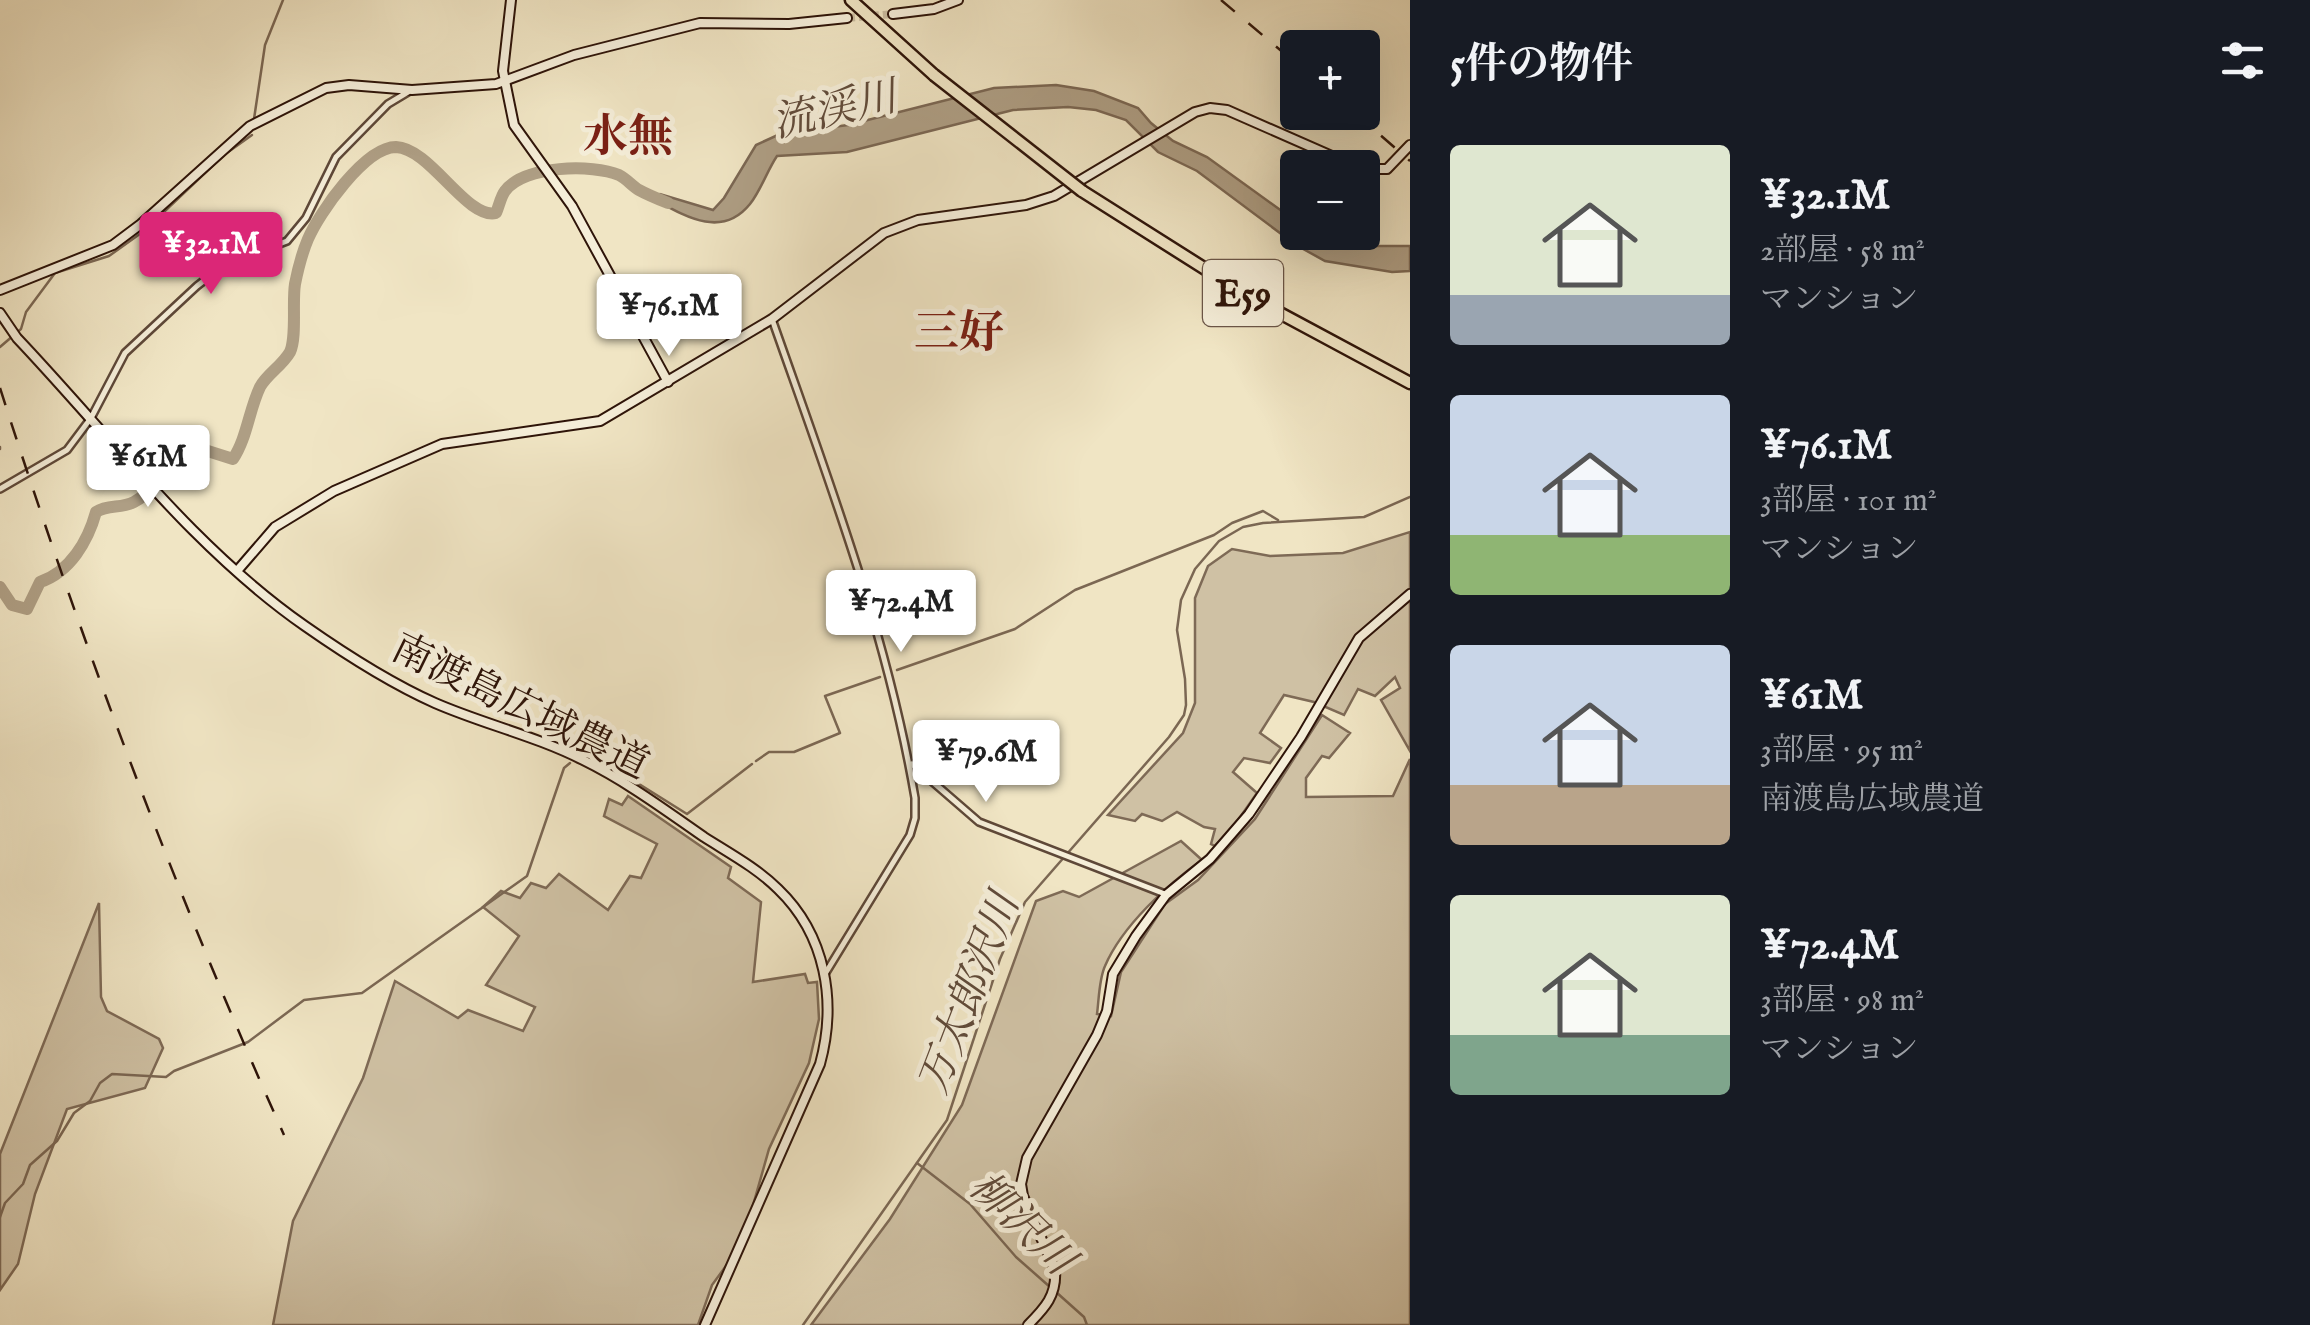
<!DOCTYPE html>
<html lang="ja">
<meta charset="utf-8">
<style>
body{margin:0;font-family:"IM FELL English","Noto Serif JP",serif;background:#20242c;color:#f1f3f6;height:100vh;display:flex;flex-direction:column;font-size:38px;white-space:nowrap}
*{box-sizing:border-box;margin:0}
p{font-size:32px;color:#9ea1a6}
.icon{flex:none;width:55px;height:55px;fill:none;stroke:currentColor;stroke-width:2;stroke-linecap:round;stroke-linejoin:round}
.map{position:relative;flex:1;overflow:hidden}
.sheet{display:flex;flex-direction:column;background:#171b24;width:900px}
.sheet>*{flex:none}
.fabs{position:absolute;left:1280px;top:30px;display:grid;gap:20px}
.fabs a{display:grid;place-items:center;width:100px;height:100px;border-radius:10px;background:#171b24;box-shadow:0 10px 40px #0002;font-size:50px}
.price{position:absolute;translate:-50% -85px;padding:0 22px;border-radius:10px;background:#fff;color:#222;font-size:32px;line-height:65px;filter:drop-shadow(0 2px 5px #0008)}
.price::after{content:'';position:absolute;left:50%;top:60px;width:30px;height:22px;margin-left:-15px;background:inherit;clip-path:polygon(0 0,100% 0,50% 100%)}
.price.on{background:#db2777;color:#fff}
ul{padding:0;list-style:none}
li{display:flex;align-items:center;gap:30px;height:250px;padding:0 40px}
li span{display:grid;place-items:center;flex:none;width:280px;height:200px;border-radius:10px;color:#555}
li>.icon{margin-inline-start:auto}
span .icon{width:120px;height:120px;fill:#fffc;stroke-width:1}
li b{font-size:42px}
h2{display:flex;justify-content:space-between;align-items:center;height:120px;padding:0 40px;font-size:42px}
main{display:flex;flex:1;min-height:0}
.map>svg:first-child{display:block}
.green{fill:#cfc1a4;stroke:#7e6a56;stroke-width:2.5}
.water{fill:#ae9e84;stroke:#7b6753;stroke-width:2.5}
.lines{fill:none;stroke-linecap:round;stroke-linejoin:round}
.stream{stroke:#7b6753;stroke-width:2.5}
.river{stroke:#ae9e84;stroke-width:12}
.secondary-tunnel{stroke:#c9bb9f;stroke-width:8;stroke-dasharray:8 4;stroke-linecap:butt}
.street-casing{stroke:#5e4838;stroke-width:10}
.secondary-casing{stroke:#2e1409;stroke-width:12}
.highway-casing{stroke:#2e1409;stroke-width:15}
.street{stroke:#f5eed9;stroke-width:5}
.secondary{stroke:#f5eed9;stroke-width:8}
.highway{stroke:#f0e5c4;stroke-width:10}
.rail{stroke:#2e1409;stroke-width:2.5;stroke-dasharray:18 18;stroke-linecap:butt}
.highway-bridge-casing{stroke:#2e1409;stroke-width:15;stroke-linecap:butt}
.highway-bridge{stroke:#f0e5c4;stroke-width:10}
.labels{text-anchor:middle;stroke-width:10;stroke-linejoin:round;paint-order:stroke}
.shield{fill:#f5eed9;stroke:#6a5547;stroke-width:2.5}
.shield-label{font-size:38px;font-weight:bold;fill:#2e1409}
.street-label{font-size:40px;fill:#2e1409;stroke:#f5eed9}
.water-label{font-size:42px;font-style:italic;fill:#614b3a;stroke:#f5eed9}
.quarter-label{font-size:45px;font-weight:bold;fill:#7a1f14;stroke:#f5eed9}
</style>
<main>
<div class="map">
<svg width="1410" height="1325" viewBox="0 0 1410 1325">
<rect width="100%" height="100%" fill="#f0e5c4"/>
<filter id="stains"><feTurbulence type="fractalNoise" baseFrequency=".002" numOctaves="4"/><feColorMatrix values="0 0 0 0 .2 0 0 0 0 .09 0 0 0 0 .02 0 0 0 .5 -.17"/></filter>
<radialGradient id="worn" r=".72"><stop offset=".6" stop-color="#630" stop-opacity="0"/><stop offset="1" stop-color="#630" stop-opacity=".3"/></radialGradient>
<g class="green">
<polygon points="1410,532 1410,751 1381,700 1400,688 1395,677 1375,696 1358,689 1344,715 1314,702 1284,695 1260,733 1281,748 1270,763 1244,758 1233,772 1257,793 1231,830 1215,846 1211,844 1215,829 1204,827 1177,812 1162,821 1142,814 1135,821 1108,815 1183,733 1195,703 1195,598 1208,566 1232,549 1270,556 1343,553"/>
<path d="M1322,715l28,18 -21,25 -7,-2 -16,22v19l87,-1 17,-37v566h-599l79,-106 72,-114 74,-204 27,-10 16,6 102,-56 21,19c-34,24 -80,66 -97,106 -6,13 -6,33 -8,48l14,2 10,-44 44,-68 33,-24 57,-61z"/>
<polygon points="628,796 731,867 728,878 761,902 753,982 805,974 808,983 817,982 819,1019 809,1063 769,1149 746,1230 734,1255 712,1285 698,1325 273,1325 293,1221 363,1078 395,981 458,1018 468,1010 523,1031 535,1007 486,985 519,936 483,907 501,891 520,898 531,883 546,888 559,874 608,910 630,876 641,878 657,844 604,816 609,799 622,805"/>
<polygon points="99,903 101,997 107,1011 159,1039 163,1048 145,1088 67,1109 35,1194 18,1264 0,1290 0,1154"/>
</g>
<path class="water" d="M1056,85l38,6 44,17 13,15 22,18 34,16 90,65 1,10 18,1 26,13h68v25l-18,1 -67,-11 -29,-16 -99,-74 -39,-19 -32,-32 -30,-10 -28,-3 -55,3 -166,42 -70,4c-10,15 -16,34 -27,48 -29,36 -67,11 -98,-6l8,-4 53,16 11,-12 32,-53 24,-11 68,-9 146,-37z"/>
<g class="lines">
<g class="stream">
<polyline points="254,119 265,45 283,0"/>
<polyline points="148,227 224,155 252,135"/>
<polyline points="0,347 21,329 26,312 55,273 109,256 144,231"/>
<polyline points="0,447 0,449"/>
<polyline points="897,670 1015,629 1075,590 1214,535 1232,523 1263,511 1278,520"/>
<polyline points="579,753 583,749 687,814 752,764"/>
<polyline points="756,761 769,752 794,752 840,733 825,696 880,677"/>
<polyline points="917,1163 970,1204 1016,1257 1050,1287"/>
<polyline points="0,1217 5,1203 23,1184 30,1165 57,1141 74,1113 90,1101 100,1083 112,1074 166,1077 174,1071 248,1042 304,1000 362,993 527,876 564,768 570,763"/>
<polyline points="1056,1292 1084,1317 1087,1325"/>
<polyline points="803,1325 947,1120 1000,959 1025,902 1169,737 1184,715 1186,705 1185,679 1177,630 1181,600 1195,569 1219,541 1243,527 1263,523 1364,517 1410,497"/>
</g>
<path class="river" d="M0,587l12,18 15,4 13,-27c30,-10 48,-41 56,-70 12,-8 25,-3 38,-10 22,-12 41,-38 58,-56l41,13c14,-21 16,-49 27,-72 7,-13 22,-21 30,-35 7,-15 2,-50 5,-68 3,-15 7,-31 13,-45 11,-26 57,-92 88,-92 34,1 71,73 100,66 3,-7 5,-17 9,-22 19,-26 88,-27 114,-16 8,4 13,11 20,15 9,5 19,9 29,13"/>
<polyline class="secondary-tunnel" points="847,18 893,14"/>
<defs>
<g id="street">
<path d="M772,319c55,157 115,314 143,479v20l-5,17 -85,139"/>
<polyline points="0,489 67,450 91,418 125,353 197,286 224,265 287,241 306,218 336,157 388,104 408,92"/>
<polyline points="912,764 979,822 1165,894"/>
</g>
<g id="secondary">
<polyline points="511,0 503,71 514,125 572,206 668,382"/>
<polyline points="893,14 934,9 958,0"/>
<polyline points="1362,169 1387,169 1410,145"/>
<polyline points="0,290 113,245 141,224 250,126 326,88 349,85 412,90 496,84 574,55 700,23 789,24 847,18"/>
<path d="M0,313l17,25c93,98 176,210 288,288 40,28 85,57 130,77 48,21 101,33 148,57 43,21 82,50 121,77 25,16 53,31 74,52 48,46 59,113 42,175l-115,261"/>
<polyline points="237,571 275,527 334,491 442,444 600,421 772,319 884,233 918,220 1026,205 1054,196 1195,112 1210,108 1227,110 1359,168"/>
<path d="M1028,1325c17,-17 29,-30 27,-55l-32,-74 -2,-12 6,-26 70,-123 10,-24 6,-37 23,-38 30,-41 44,-36 39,-45 52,-77 58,-99 51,-44"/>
</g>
<g id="highway">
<polyline points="851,0 934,75"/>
<polyline points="1082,191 1248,296 1410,383"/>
</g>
</defs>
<use href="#street" class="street-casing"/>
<use href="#secondary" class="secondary-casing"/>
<use href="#highway" class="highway-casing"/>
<use href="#street" class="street"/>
<use href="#secondary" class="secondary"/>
<use href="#highway" class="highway"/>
<g class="rail">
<polyline points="1221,0 1298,65"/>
<polyline points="1354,112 1410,161"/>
<path d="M0,388c81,254 175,503 284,747"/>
</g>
<defs>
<polyline id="highway-bridge" points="934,75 1082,191"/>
</defs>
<use href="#highway-bridge" class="highway-bridge-casing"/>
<use href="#highway-bridge" class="highway-bridge"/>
</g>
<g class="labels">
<rect class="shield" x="1203" y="260" width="80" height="66" rx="8"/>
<g class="shield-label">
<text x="1243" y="306">E59</text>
</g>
<g class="street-label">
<text transform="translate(521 705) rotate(26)" y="14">南渡島広域農道</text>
</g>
<g class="water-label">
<text transform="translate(834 108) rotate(-13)" y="15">流渓川</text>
<text transform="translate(967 993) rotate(-69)" y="15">万太郎沢川</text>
<text transform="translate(1023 1222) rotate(44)" y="15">柳沢川</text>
</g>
<g class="quarter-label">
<text x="628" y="151">水無</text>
<text x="959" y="347">三好</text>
</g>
</g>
<rect width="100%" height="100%" filter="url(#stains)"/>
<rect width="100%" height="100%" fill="url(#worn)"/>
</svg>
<div class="fabs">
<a>+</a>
<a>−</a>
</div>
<b class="price on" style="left:211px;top:297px">¥32.1M</b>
<b class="price" style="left:669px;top:359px">¥76.1M</b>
<b class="price" style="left:148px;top:510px">¥61M</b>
<b class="price" style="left:901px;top:655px">¥72.4M</b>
<b class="price" style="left:986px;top:805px">¥79.6M</b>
</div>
<section class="sheet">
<h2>5件の物件<svg class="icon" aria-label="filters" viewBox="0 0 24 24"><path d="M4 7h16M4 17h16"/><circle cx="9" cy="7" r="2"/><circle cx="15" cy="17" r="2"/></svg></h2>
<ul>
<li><span style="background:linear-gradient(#dfe7d0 75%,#9aa5b1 0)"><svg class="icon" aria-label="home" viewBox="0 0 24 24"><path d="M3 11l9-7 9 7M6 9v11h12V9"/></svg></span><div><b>¥32.1M</b><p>2部屋 · 58 m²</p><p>マンション</p></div></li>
<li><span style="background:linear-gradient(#c9d6e8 70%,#8fb573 0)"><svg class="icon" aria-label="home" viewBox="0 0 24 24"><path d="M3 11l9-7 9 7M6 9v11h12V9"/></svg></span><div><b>¥76.1M</b><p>3部屋 · 101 m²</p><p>マンション</p></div></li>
<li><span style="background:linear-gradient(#c9d6e8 70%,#b9a48a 0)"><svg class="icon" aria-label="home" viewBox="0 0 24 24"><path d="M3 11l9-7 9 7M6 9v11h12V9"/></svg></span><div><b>¥61M</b><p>3部屋 · 95 m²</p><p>南渡島広域農道</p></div></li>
<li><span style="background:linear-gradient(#dfe7d0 70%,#7fa58c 0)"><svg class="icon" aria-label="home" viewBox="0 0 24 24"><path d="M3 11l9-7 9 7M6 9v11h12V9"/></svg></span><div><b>¥72.4M</b><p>3部屋 · 98 m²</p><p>マンション</p></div></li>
</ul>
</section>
</main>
